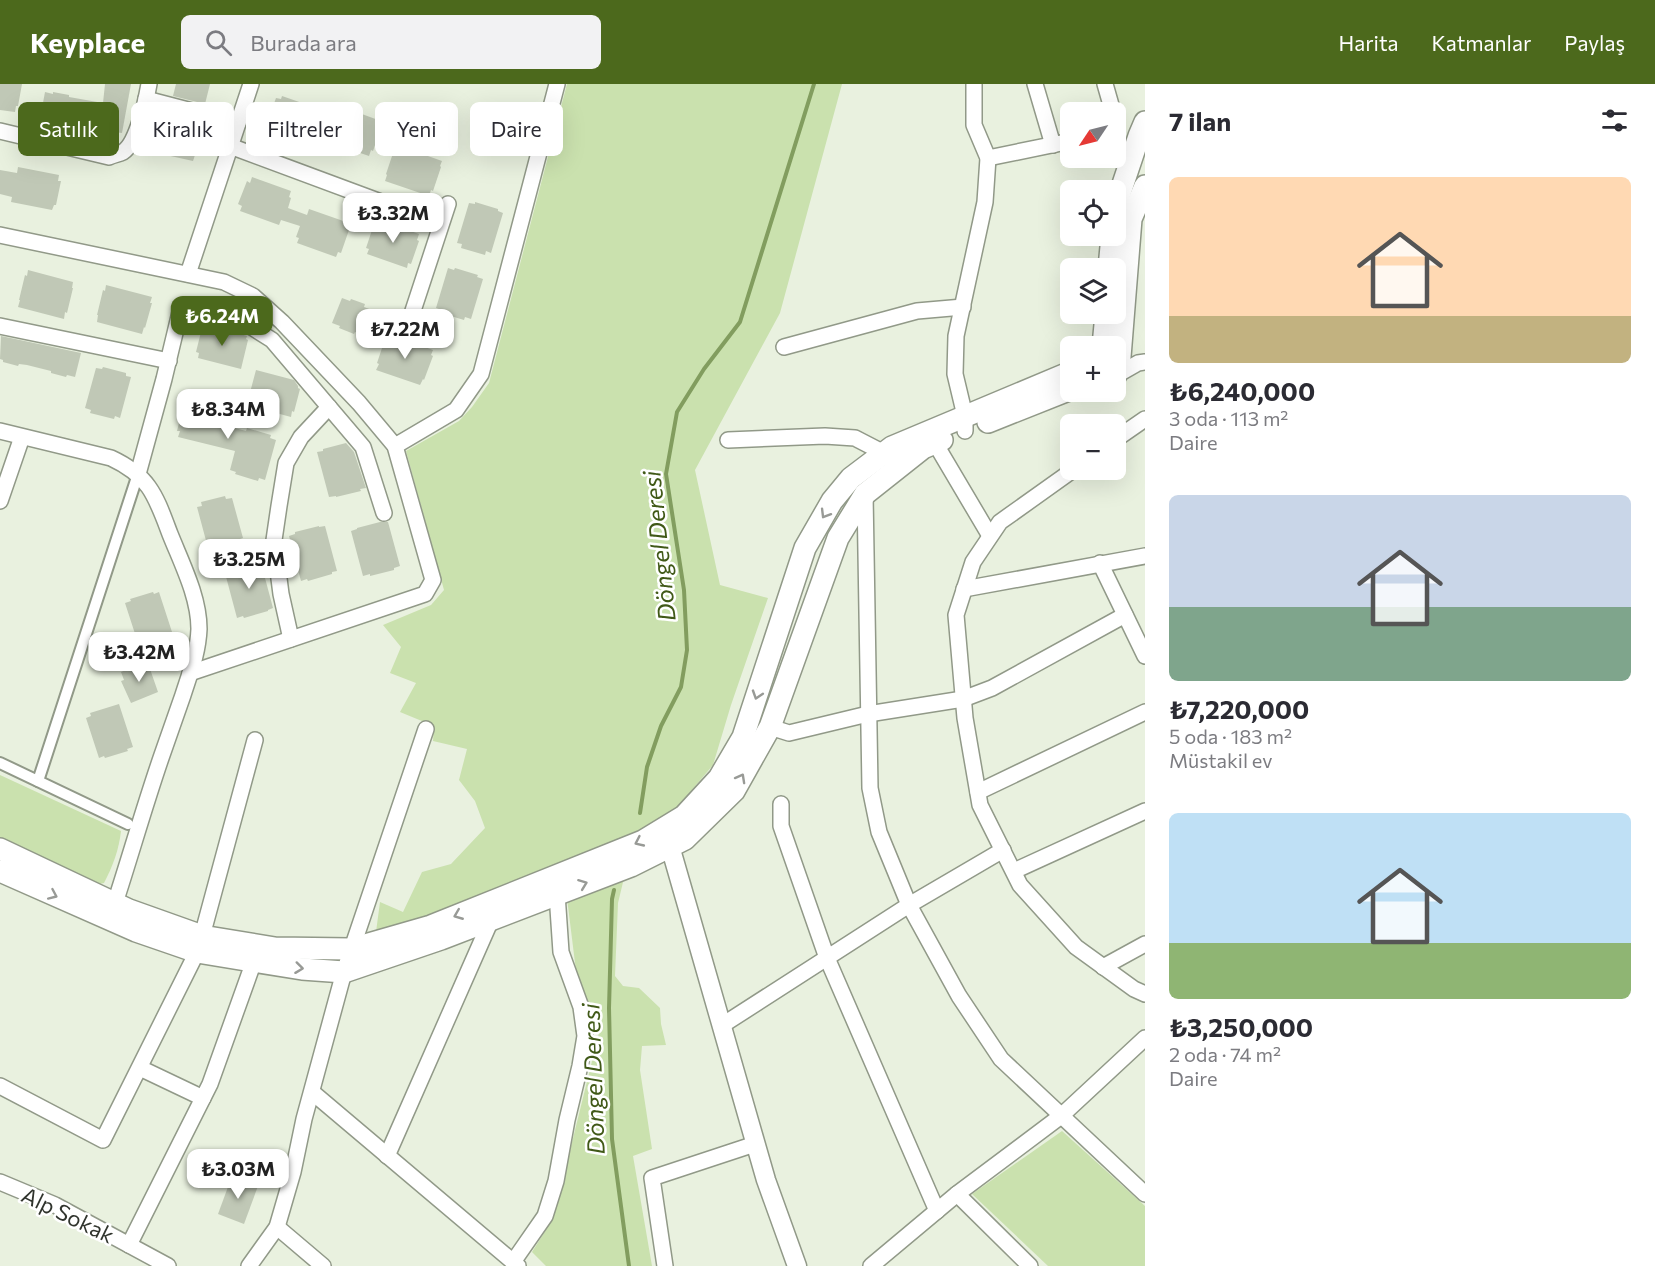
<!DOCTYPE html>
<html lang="tr">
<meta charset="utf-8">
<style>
body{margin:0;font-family:Commissioner,sans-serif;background:#f2f2f3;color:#2b2b33;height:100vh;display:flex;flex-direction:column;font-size:22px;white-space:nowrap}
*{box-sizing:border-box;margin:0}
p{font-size:20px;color:#7c7c81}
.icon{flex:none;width:33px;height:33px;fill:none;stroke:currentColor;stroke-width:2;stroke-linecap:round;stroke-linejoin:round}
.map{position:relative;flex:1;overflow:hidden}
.panel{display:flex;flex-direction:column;background:#fff;width:510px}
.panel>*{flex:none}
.banner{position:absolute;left:18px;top:18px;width:570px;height:54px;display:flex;gap:12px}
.needle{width:39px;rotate:235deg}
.controls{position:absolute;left:1060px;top:18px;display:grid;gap:12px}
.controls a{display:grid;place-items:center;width:66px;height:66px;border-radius:9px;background:#fff;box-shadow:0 6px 24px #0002;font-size:30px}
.price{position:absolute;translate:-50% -51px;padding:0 14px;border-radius:12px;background:#fff;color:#222;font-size:20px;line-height:39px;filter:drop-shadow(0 2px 3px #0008)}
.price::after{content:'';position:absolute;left:50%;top:36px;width:18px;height:14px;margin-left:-9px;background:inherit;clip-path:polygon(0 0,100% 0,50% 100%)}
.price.active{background:#4c691c;color:#fff}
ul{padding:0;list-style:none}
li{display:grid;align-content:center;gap:12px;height:318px;padding:0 24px}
li span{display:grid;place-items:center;height:186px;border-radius:9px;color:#555}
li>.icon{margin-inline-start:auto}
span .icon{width:108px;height:108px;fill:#fffc;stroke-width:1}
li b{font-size:26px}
h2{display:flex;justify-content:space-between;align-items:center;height:72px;padding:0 24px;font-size:26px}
.chip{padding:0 21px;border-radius:9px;background:#fff;box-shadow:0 6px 24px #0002;font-size:21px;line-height:54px}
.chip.active{background:#4c691c;color:#fff}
header{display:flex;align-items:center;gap:36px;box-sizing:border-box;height:84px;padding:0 30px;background:#4c691c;color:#fff}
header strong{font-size:28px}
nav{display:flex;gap:33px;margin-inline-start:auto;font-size:21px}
.search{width:420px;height:54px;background:#f2f2f3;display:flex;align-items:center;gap:15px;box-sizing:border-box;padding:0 21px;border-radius:9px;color:#7c7c81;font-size:22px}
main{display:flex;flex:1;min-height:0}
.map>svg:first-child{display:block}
.green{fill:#cae1ae}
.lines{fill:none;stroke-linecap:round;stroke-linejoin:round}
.stream{stroke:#829d5f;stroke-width:4}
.building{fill:#c0c8b6}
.pedestrian-casing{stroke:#919988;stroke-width:14}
.minor-casing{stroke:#919988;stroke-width:18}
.tertiary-casing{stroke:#919988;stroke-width:21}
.secondary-casing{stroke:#919988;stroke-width:24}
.pedestrian{stroke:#fff;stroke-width:10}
.minor{stroke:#fff;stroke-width:15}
.tertiary{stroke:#fff;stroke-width:18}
.secondary{stroke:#fff;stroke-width:21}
.oneway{stroke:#989a96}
.labels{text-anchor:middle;stroke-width:5;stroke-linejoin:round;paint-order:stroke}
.street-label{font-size:22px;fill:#30342d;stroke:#fff}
.water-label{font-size:24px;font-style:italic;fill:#405917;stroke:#fff}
</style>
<header>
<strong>Keyplace</strong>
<div class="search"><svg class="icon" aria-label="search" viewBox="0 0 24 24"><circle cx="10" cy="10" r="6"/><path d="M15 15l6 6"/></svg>Burada ara</div>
<nav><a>Harita</a><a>Katmanlar</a><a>Paylaş</a></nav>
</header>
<main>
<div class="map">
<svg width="1145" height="1182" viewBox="0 0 1145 1182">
<rect width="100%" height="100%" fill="#e9f1df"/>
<g class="green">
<polygon points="567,0 842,0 780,229 695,386 720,501 768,514 731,621 713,681 675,726 618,758 433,835 376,848 380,818 403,828 422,788 451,780 485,744 475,717 459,696 467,665 433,657 434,642 400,628 416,599 390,589 401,563 383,541 431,521 444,506 406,367 459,337 472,323 489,299"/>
<path d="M0,691l121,56c-2,18 -8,35 -17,52l-5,1 -99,-45z"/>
<polygon points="624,794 618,819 615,892 623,902 639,904 660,924 661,940 666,961 642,962 640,986 652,1065 633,1072 652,1182 546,1182 532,1168 549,1141 557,1119 599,949 576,887 567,814"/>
<polygon points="1062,1047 1145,1122 1145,1182 1048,1182 972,1110"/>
</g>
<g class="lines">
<g class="stream">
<polyline points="640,729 647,683 661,642 681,603 687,566 684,506 666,390 677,328 704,285 740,238 814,0"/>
<polyline points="614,806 612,815 609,924 612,1055 629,1182"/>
</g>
</g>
<g class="building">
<polygon points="0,0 22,0 18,22 16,22 15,28 0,26"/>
<polygon points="105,0 131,0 122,49 114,48 114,51 98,48 98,45 90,43 64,39 64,41 48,39 48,36 40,35 45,8 53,10 53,8 69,11 69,13 103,19"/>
<polygon points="176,0 210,0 205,20 173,12"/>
<polygon points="282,12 305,20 304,23 310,26 296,65 290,63 289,65 267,57 267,55 262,53 276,14 281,15"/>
<polygon points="337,21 381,37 379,42 381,43 373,67 371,66 369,72 325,57 327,50 326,50 334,26 335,26"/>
<polygon points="156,31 201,41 200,46 202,47 196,72 195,71 193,77 148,67 149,61 147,60 153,36 155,36"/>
<polygon points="397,61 442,77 440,82 441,83 433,107 431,106 429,112 385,97 387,91 386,90 394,66 395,67"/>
<polygon points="18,83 59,91 58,97 61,97 56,121 54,121 52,126 11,118 12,113 0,110 0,86 17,89"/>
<polygon points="252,93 291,107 289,113 291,114 288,124 307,131 309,125 349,139 347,145 349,146 341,169 338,168 336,173 297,159 299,154 296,153 300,142 281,136 279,141 240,127 242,122 238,120 247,97 250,99"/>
<polygon points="475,118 498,125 498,127 503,129 491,169 486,167 485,171 461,164 462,160 457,159 469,119 475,120"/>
<polygon points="379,136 419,150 417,156 419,157 411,180 408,179 407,184 367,170 369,165 366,164 374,140 377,142"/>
<polygon points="448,184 454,186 455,184 478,191 477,193 483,195 471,235 465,233 464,236 441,229 442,226 436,224"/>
<polygon points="28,186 73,198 72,204 73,204 67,229 65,228 64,235 18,223 20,216 19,216 25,191 27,192"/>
<polygon points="106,201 152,213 150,219 152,219 145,244 144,243 142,250 97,238 98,231 97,231 103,206 105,207"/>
<polygon points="342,214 350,217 351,215 365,220 364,223 372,226 362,251 355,248 354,250 339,244 340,242 332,239"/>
<polygon points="207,240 247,252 246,255 248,256 241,285 198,274 199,269 196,268 202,244 205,245"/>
<polygon points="389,250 433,266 431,271 433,272 424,296 423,295 420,301 376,286 379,280 377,279 385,255 387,256"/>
<polygon points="1,252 81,269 75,293 67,291 66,293 51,289 51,287 27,281 19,280 18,282 3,278 3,276 0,275"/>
<polygon points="103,283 126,289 126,292 131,293 120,334 115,332 114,335 90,329 91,326 85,324 96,284 102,285"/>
<polygon points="256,286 294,296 298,302 298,304 300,305 294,328 292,327 291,333 250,322 251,317 248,316"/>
<polygon points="187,318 228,328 226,334 229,335 227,342 246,347 247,344 271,351 270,354 276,356 265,396 259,394 258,397 235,390 236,388 230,386 235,367 178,353 180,347 177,347 183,323 186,324"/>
<polygon points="346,359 354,368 366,404 360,405 361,407 336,413 336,412 329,413 317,368 323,367 323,365"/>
<polygon points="225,412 226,415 232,414 243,454 237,456 238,458 215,464 214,462 208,464 197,423 202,422 201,418"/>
<polygon points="380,438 388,438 400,482 394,484 394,486 370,492 370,490 363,492 351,447 357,445 357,444"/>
<polygon points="319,442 319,443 325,442 337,487 332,488 332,490 308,497 307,495 301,497 289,452 295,450 295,448"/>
<polygon points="255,479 255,480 261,479 273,524 268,526 268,527 244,534 243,532 237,534 225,489 231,487 231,485"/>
<polygon points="153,508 154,510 159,508 172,548 167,550 168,553 145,560 144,557 138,559 125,519 131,517 130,515"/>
<polygon points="145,578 148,585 150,585 158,608 131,619 121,597 124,596 121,588"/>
<polygon points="119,620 133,663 127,665 128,667 105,674 104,672 99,674 86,634 91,632 90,629"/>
<polygon points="232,1092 258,1102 244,1140 218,1130"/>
</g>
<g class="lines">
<defs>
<g id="pedestrian">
<polyline points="0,679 128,740"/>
<polyline points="38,697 138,390"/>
</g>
<g id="minor">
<polyline points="1035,0 1053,61"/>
<polyline points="1105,0 1113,28"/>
<polyline points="146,15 238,39"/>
<path d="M0,47l109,26c4,-2 10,-3 14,-5 14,-9 23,-51 26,-68"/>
<polyline points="230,62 440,140"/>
<polyline points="988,74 1071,57"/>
<polyline points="0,151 224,198 253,212 282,238 359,319 395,362 433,496 425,510 190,589"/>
<polyline points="188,190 251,0"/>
<polyline points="0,242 169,277"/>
<polyline points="407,245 448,120"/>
<polyline points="784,263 917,227 963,223"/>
<polyline points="1117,291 1138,279 1145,278"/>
<path d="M0,347l111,27c39,18 45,39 59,76 12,30 29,63 29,95 -1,24 -9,44 -16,66 -7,20 -14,40 -21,60 -17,49 -31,99 -47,148l-3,8"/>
<polyline points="965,347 965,332 955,290 956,252 985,118 988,74 974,41 974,0"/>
<polyline points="1116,355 1145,335"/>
<polyline points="728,356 825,352 855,354 884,369"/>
<polyline points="935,359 990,452"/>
<polyline points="395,362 456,326 481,290 557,0"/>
<polyline points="1073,386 1000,438 973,478 956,531 965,634 980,721 1020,801 1076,863 1134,905 1145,910"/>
<polyline points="138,390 164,295 181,224 218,232 250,242 272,256 363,363 384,429"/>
<polyline points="865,410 870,704 879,748 909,821 959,912 1001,975 1145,1110"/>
<polyline points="0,417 22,353"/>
<polyline points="1100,479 1145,572"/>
<polyline points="964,505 1145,472"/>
<polyline points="291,555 281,510 274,456 279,422 286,379 301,353 329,323"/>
<polyline points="770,643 789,649 868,630 963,615 992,604 1125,531"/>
<polyline points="978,708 1145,628"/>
<polyline points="781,720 781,742 827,874 937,1127"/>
<polyline points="1014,787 1145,727"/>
<polyline points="202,852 255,656"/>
<polyline points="1103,883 1145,860"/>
<polyline points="721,942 909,821 1003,766"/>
<polyline points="140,984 203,1014"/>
<polyline points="0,1002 103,1056 197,868"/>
<polyline points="312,1008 518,1182"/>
<polyline points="387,1072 491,836"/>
<polyline points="0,1098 55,1121 168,1182"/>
<polyline points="957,1110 1030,1182"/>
<polyline points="277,1143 323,1182"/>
<polyline points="129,1161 210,1000 254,877"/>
<polyline points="513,1178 545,1132 556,1097 567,1036 580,982 585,952 581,923 561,868 557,810"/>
<polyline points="249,1182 277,1143 293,1088 304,1035 344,888 426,645"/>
<polyline points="665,1182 652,1094 755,1060"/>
<polyline points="871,1182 957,1110 1061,1032 1145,954"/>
</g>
<polyline id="tertiary" points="668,751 670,762 766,1096 797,1182"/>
<g id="secondary">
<polyline points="1116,121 1139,52 1145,38"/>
<polyline points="1109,184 1112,152"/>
<polyline points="1103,262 1106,230"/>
<polyline points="1116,291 1120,273 1131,135 1145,102"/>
<polyline points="988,338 1071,305"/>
<polyline points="0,765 129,826 202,852 275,864 351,865 431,842 643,757 684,732 719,694 743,653 805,464 832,417 851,394 892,363 1071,288"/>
<polyline points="0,787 136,847 197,868 302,885 344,888 441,855 631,782 685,755 734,707 770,643 838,454 865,410 923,364 942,356"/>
</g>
</defs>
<use href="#pedestrian" class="pedestrian-casing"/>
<use href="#minor" class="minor-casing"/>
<use href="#tertiary" class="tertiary-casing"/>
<use href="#secondary" class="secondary-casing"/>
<use href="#pedestrian" class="pedestrian"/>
<use href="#minor" class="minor"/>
<use href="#tertiary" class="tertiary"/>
<use href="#secondary" class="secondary"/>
</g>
<defs><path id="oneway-chevron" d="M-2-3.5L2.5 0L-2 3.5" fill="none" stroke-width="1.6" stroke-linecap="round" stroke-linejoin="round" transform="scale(1.5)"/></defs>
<g class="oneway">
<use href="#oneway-chevron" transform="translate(825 430) rotate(121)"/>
<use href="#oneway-chevron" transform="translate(757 611) rotate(108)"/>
<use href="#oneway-chevron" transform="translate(741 694) rotate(-61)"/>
<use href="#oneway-chevron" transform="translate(639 758) rotate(155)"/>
<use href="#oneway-chevron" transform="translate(583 800) rotate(-21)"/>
<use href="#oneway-chevron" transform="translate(53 811) rotate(24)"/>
<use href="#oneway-chevron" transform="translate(458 831) rotate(158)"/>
<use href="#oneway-chevron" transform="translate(299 884) rotate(7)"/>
</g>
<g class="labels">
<g class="street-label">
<text transform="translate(68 1131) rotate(26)" y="8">Alp Sokak</text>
</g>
<g class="water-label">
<text transform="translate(660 462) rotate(-96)" y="8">Döngel Deresi</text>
<text transform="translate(594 995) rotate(-92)" y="8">Döngel Deresi</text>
</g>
</g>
</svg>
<div class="controls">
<a><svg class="needle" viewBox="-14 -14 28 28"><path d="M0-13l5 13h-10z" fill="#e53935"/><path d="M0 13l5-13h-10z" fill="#7c7c81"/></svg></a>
<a><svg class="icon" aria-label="locate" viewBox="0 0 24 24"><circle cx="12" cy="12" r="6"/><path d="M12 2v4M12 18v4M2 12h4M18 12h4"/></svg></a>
<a><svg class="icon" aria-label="layers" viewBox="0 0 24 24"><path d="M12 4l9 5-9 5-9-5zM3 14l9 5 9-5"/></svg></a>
<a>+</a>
<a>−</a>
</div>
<b class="price" style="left:393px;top:160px">₺3.32M</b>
<b class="price active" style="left:222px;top:263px">₺6.24M</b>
<b class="price" style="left:405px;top:276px">₺7.22M</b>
<b class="price" style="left:228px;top:356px">₺8.34M</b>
<b class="price" style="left:249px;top:506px">₺3.25M</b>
<b class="price" style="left:139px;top:599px">₺3.42M</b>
<b class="price" style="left:238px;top:1116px">₺3.03M</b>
<div class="banner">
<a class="chip active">Satılık</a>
<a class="chip">Kiralık</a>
<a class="chip">Filtreler</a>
<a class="chip">Yeni</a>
<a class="chip">Daire</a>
</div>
</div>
<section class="panel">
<h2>7 ilan<svg class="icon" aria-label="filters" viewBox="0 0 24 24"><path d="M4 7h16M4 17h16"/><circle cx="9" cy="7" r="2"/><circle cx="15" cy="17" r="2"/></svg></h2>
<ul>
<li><span style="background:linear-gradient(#ffd9b3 75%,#c2b280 0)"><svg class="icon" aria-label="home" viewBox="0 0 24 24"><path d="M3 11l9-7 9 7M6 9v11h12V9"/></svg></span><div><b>₺6,240,000</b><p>3 oda · 113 m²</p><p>Daire</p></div></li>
<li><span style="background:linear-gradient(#c9d6e8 60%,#7fa58c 0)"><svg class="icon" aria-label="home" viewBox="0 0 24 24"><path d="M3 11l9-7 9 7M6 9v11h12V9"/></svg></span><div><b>₺7,220,000</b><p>5 oda · 183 m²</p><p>Müstakil ev</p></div></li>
<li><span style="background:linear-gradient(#bfe0f5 70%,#8fb573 0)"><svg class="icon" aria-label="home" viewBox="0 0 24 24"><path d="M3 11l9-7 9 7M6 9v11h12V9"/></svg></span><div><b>₺3,250,000</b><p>2 oda · 74 m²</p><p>Daire</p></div></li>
</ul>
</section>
</main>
